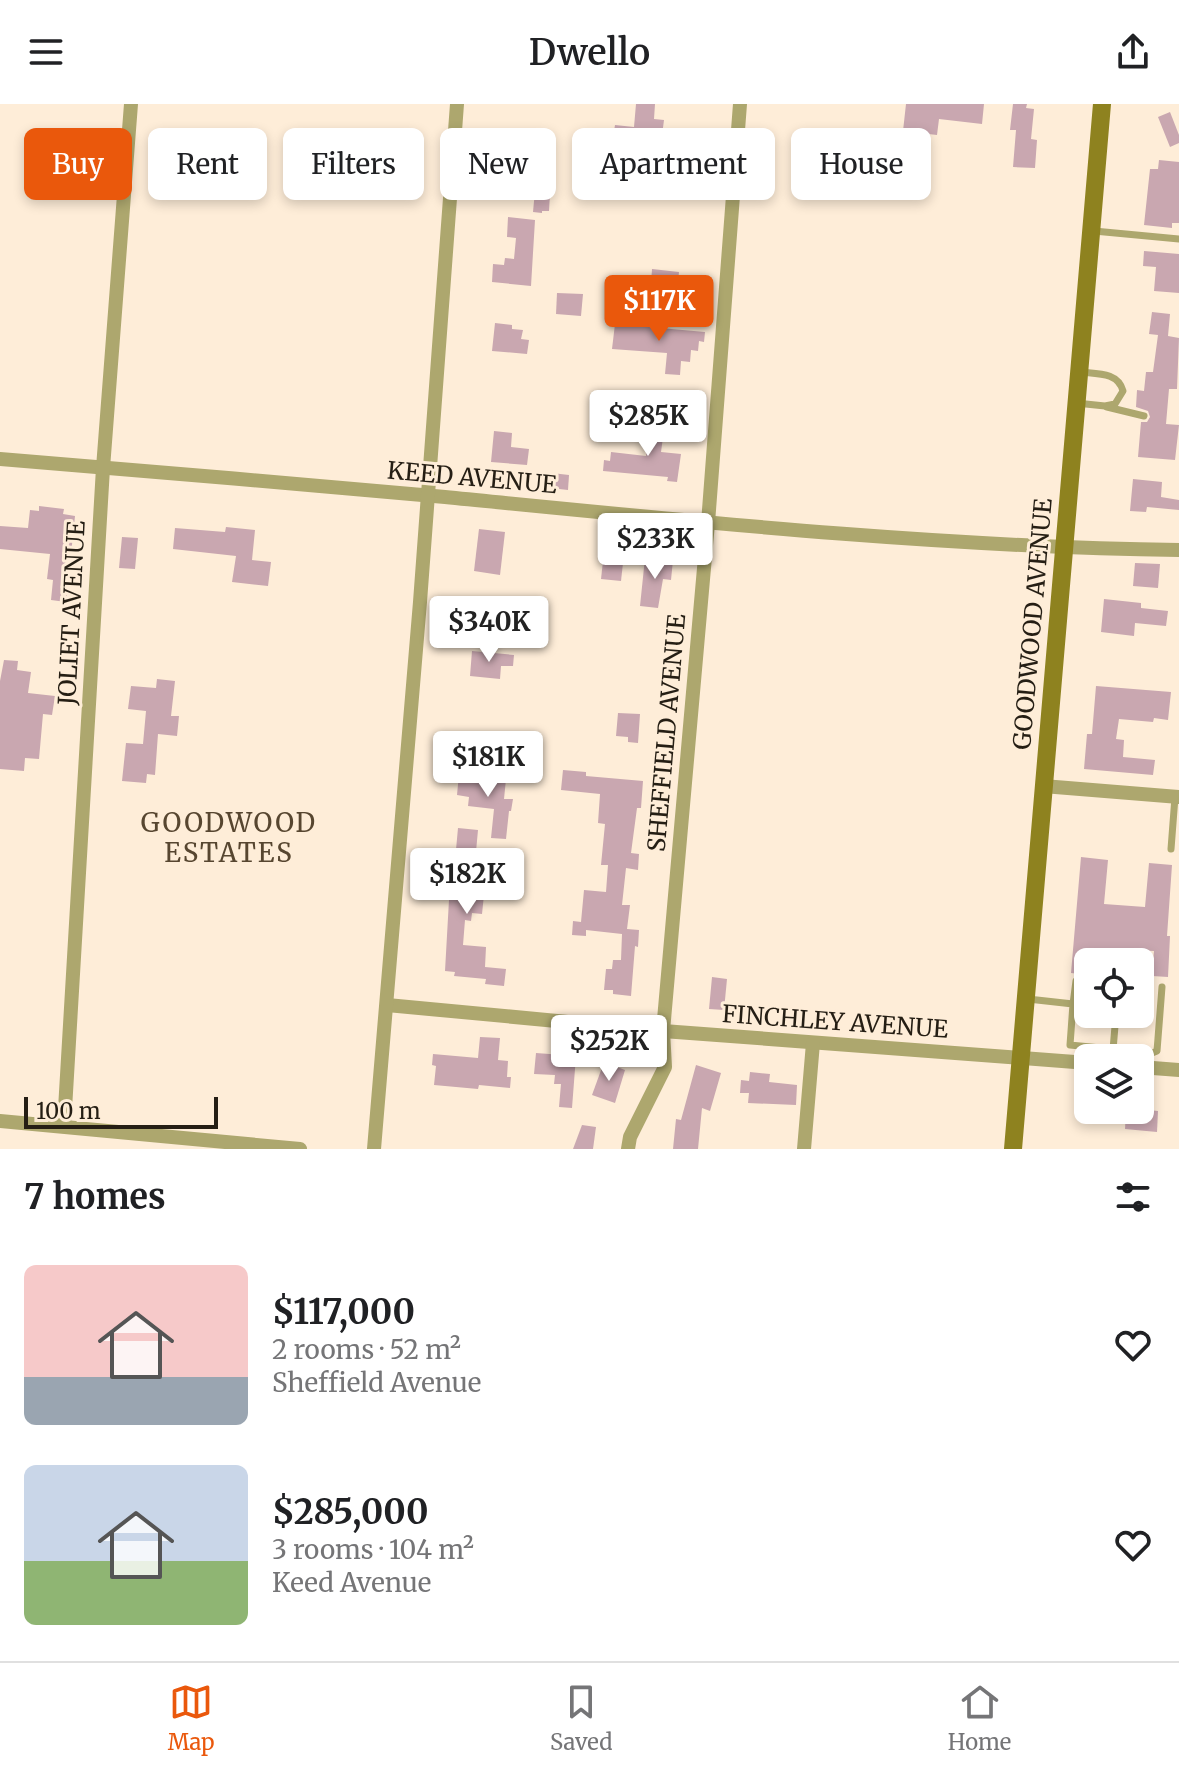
<!DOCTYPE html>
<meta charset="utf-8">
<style>
body{margin:0;font-family:Merriweather,serif;background:#f2f2f2;color:#202124;height:100vh;display:flex;flex-direction:column;font-size:30px;white-space:nowrap}
*{box-sizing:border-box;margin:0}
p{font-size:26px;color:#757577}
.icon{flex:none;width:44px;height:44px;fill:none;stroke:currentColor;stroke-width:2;stroke-linecap:round;stroke-linejoin:round}
.map{position:relative;height:1045px;overflow:hidden}
.sheet{display:flex;flex-direction:column;background:#fff;flex:1}
.sheet>*{flex:none}
.top-card{position:absolute;left:24px;top:24px;width:1132px;height:72px;display:flex;gap:16px}
.buttons{position:absolute;left:1074px;top:844px;display:grid;gap:16px}
.buttons a{display:grid;place-items:center;width:80px;height:80px;border-radius:12px;background:#fff;box-shadow:0 4px 12px #0003;font-size:40px}
.scale{position:absolute;left:24px;bottom:20px;width:194px;box-sizing:border-box;padding-left:8px;border:4px solid #251e14;border-top:0;font-size:22px;line-height:28px;white-space:nowrap;color:#251e14;-webkit-text-stroke:6px #feedd8;paint-order:stroke}
.price{position:absolute;translate:-50% -68px;padding:0 18px;border-radius:8px;background:#fff;color:#222;font-size:26px;line-height:52px;filter:drop-shadow(0 2px 4px #0008)}
.price::after{content:'';position:absolute;left:50%;top:48px;width:24px;height:18px;margin-left:-12px;background:inherit;clip-path:polygon(0 0,100% 0,50% 100%)}
.price.current{background:#ea580c;color:#fff}
ul{padding:0;list-style:none}
li{display:flex;align-items:center;gap:24px;height:200px;padding:0 24px}
li span{display:grid;place-items:center;flex:none;width:224px;height:160px;border-radius:12px;color:#555}
li>.icon{margin-inline-start:auto}
span .icon{width:96px;height:96px;fill:#fffc;stroke-width:1}
li b{font-size:34px}
h2{display:flex;justify-content:space-between;align-items:center;height:96px;padding:0 24px;font-size:34px}
.tag{padding:0 28px;border-radius:12px;background:#fff;box-shadow:0 4px 12px #0003;font-size:28px;line-height:72px}
.tag.current{background:#ea580c;color:#fff}
header{display:flex;justify-content:space-between;align-items:center;height:104px;padding:0 24px;background:#fff;font-size:36px;font-weight:600}
.tab-bar{display:flex;justify-content:space-around;align-items:center;height:112px;border-top:2px solid #e0e0e0;background:#fff;font-size:22px;color:#757577}
.tab-bar a{display:grid;justify-items:center;gap:4px}
.tab-bar .current{color:#ea580c}
.map>svg:first-child{display:block}
.building{fill:#c9a7b0}
.lines{fill:none;stroke-linecap:round;stroke-linejoin:round}
.lane{stroke:#ada76e;stroke-width:7}
.street{stroke:#ada76e;stroke-width:14}
.secondary{stroke:#8e821f;stroke-width:18}
.labels{text-anchor:middle;stroke-width:6;stroke-linejoin:round;paint-order:stroke}
.street-label{font-size:24px;fill:#251e14;stroke:#feedd8}
.neighbourhood-label{font-size:26px;letter-spacing:2px;fill:#574630;stroke:#feedd8}
</style>
<header><svg class="icon" aria-label="menu" viewBox="0 0 24 24"><path d="M4 6h16M4 12h16M4 18h16"/></svg>Dwello<svg class="icon" aria-label="share" viewBox="0 0 24 24"><path d="M12 15V3M7 8l5-5 5 5M5 13v7h14v-7"/></svg></header>
<div class="map">
<svg width="1179" height="1045" viewBox="0 0 1179 1045">
<rect width="100%" height="100%" fill="#feedd8"/>
<g class="building">
<polygon points="636,0 655,0 654,15 664,16 661,39 613,33 615,21 634,23"/>
<polygon points="906,0 984,0 982,20 939,15 937,31 903,27"/>
<polygon points="1013,0 1027,0 1026,4 1034,5 1031,35 1037,36 1035,64 1013,63 1016,26 1010,26"/>
<polygon points="1170,8 1179,31 1179,39 1170,43 1158,13"/>
<polygon points="533,30 553,33 544,89 550,90 549,107 542,107 542,109 533,108 536,76 507,73 511,38 532,40"/>
<polygon points="1159,56 1179,58 1179,119 1172,119 1172,124 1144,121 1150,65 1158,65"/>
<polygon points="508,113 535,116 531,182 492,178 493,160 504,161 505,154 514,155 516,134 507,133"/>
<polygon points="1144,147 1179,150 1179,189 1154,187 1156,163 1143,162"/>
<polygon points="652,165 679,168 676,196 650,194"/>
<polygon points="557,189 583,190 581,212 556,210"/>
<polygon points="1152,208 1170,210 1168,232 1179,234 1177,285 1169,285 1166,320 1179,321 1175,356 1138,353 1141,318 1147,318 1150,313 1148,307 1136,303 1137,286 1144,287 1146,268 1153,268 1158,231 1149,230"/>
<polygon points="495,219 512,221 512,225 523,226 521,235 529,236 527,250 492,247"/>
<polygon points="615,220 705,228 704,238 699,237 698,247 691,246 690,258 681,257 680,271 665,270 667,249 612,245"/>
<polygon points="650,317 665,319 661,348 681,350 677,378 667,377 668,373 603,367 604,356 610,357 611,348 646,352"/>
<polygon points="494,327 512,329 511,343 529,345 527,361 491,358"/>
<polygon points="543,368 569,371 568,386 541,383"/>
<polygon points="1133,375 1162,378 1161,393 1179,396 1179,406 1147,403 1146,408 1130,407"/>
<polygon points="39,402 64,405 63,410 75,412 66,498 51,496 53,476 47,475 50,450 0,445 0,422 28,424 30,406 39,407"/>
<polygon points="226,423 255,426 252,456 271,458 268,482 232,478 236,452 173,445 175,424 225,428"/>
<polygon points="479,425 505,428 500,471 474,467"/>
<polygon points="122,433 138,434 135,465 119,464"/>
<polygon points="604,448 624,450 621,477 601,475"/>
<polygon points="645,454 673,456 671,476 663,475 658,504 640,502"/>
<polygon points="1135,459 1160,460 1158,484 1133,482"/>
<polygon points="1104,495 1141,499 1141,504 1168,507 1166,522 1135,519 1134,532 1101,528"/>
<polygon points="481,498 511,501 509,520 480,517"/>
<polygon points="472,547 514,551 513,562 501,562 500,575 470,572"/>
<polygon points="4,556 18,557 17,566 31,568 28,589 55,592 52,611 43,610 39,655 25,654 24,667 0,665 0,577"/>
<polygon points="157,575 175,577 171,612 179,612 177,632 158,630 155,671 147,670 146,679 122,677 126,639 143,640 146,607 128,605 131,582 156,584"/>
<polygon points="1096,582 1171,588 1168,616 1154,614 1153,618 1119,615 1116,635 1124,636 1123,653 1155,656 1153,671 1084,665 1087,630 1092,630"/>
<polygon points="618,609 640,610 638,639 628,638 628,633 616,632"/>
<polygon points="563,666 586,668 586,672 643,677 641,704 637,704 631,749 639,750 638,766 626,764 622,801 630,801 627,825 639,826 638,843 635,842 631,892 613,890 613,886 604,886 606,865 612,865 613,856 621,856 622,830 586,826 586,832 572,831 573,817 581,818 584,786 606,788 608,761 601,761 605,720 598,719 600,690 561,686"/>
<polygon points="459,670 506,675 504,695 513,695 511,707 509,707 506,735 491,734 494,705 468,702 469,693 457,691"/>
<polygon points="458,724 478,726 473,780 485,781 482,810 472,809 471,817 465,816 463,841 486,843 485,863 506,865 504,882 485,880 486,875 454,872 455,868 445,867 450,778 453,778"/>
<polygon points="1081,753 1108,756 1104,800 1145,803 1149,759 1172,761 1167,832 1170,832 1168,873 1152,872 1154,847 1134,846 1133,858 1088,858 1088,871 1071,869"/>
<polygon points="712,873 727,875 724,906 709,905"/>
<polygon points="480,933 500,934 498,956 508,957 507,973 511,973 510,984 479,981 478,985 434,981 436,962 432,961 433,950 478,954"/>
<polygon points="536,949 576,952 572,1004 559,1003 561,980 554,980 555,971 534,970"/>
<polygon points="604,958 625,966 615,999 592,991"/>
<polygon points="696,961 721,969 710,1007 702,1004 698,1045 673,1045 676,1015 681,1016"/>
<polygon points="750,968 770,970 769,978 797,981 796,1001 748,999 749,989 740,989 741,976 749,977"/>
<polygon points="1140,1005 1158,1007 1157,1028 1125,1025 1126,1006"/>
<polygon points="582,1021 596,1023 593,1045 573,1045"/>
</g>
<g class="lines">
<g class="lane">
<polyline points="1094,127 1179,135"/>
<path d="M1076,299l29,3 10,-2 8,-13c-5,-19 -26,-17 -43,-19"/>
<polyline points="1107,303 1144,312"/>
<polyline points="1171,745 1175,693"/>
<polyline points="1028,895 1073,900 1070,941 1152,949 1157,947 1162,883"/>
<polyline points="1073,900 1076,877"/>
<polyline points="1113,946 1116,910"/>
</g>
<g class="street">
<path d="M0,355c148,13 297,24 445,38 244,24 489,50 734,53"/>
<polyline points="1043,682 1179,693"/>
<polyline points="387,901 663,927 1088,959"/>
<polyline points="1140,963 1179,966"/>
<polyline points="0,1017 300,1045"/>
<polyline points="64,1022 103,364 131,0"/>
<polyline points="374,1045 420,498 457,0"/>
<polyline points="628,1045 630,1033 665,963 663,927 708,419 740,0"/>
<polyline points="804,1045 813,939"/>
</g>
<polyline class="secondary" points="1013,1045 1102,0"/>
</g>
<g class="labels">
<g class="street-label">
<text transform="translate(472 374) rotate(5)" y="8">KEED AVENUE</text>
<text transform="translate(72 509) rotate(-87)" y="8">JOLIET AVENUE</text>
<text transform="translate(1033 520) rotate(-85)" y="8">GOODWOOD AVENUE</text>
<text transform="translate(667 629) rotate(-85)" y="8">SHEFFIELD AVENUE</text>
<text transform="translate(835 918) rotate(4)" y="8">FINCHLEY AVENUE</text>
</g>
<g class="neighbourhood-label">
<text x="229" y="728">GOODWOOD<tspan x="229" dy="30">ESTATES</tspan></text>
</g>
</g>
</svg>
<div class="buttons">
<a><svg class="icon" aria-label="locate" viewBox="0 0 24 24"><circle cx="12" cy="12" r="6"/><path d="M12 2v4M12 18v4M2 12h4M18 12h4"/></svg></a>
<a><svg class="icon" aria-label="layers" viewBox="0 0 24 24"><path d="M12 4l9 5-9 5-9-5zM3 14l9 5 9-5"/></svg></a>
</div>
<div class="scale">100 m</div>
<b class="price current" style="left:659px;top:239px">$117K</b>
<b class="price" style="left:648px;top:354px">$285K</b>
<b class="price" style="left:655px;top:477px">$233K</b>
<b class="price" style="left:489px;top:560px">$340K</b>
<b class="price" style="left:488px;top:695px">$181K</b>
<b class="price" style="left:467px;top:812px">$182K</b>
<b class="price" style="left:609px;top:979px">$252K</b>
<div class="top-card">
<a class="tag current">Buy</a>
<a class="tag">Rent</a>
<a class="tag">Filters</a>
<a class="tag">New</a>
<a class="tag">Apartment</a>
<a class="tag">House</a>
</div>
</div>
<section class="sheet">
<h2>7 homes<svg class="icon" aria-label="filters" viewBox="0 0 24 24"><path d="M4 7h16M4 17h16"/><circle cx="9" cy="7" r="2"/><circle cx="15" cy="17" r="2"/></svg></h2>
<ul>
<li><span style="background:linear-gradient(#f6c9c9 70%,#9aa5b1 0)"><svg class="icon" aria-label="home" viewBox="0 0 24 24"><path d="M3 11l9-7 9 7M6 9v11h12V9"/></svg></span><div><b>$117,000</b><p>2 rooms · 52 m²</p><p>Sheffield Avenue</p></div><svg class="icon" aria-label="heart" viewBox="0 0 24 24"><path d="M12 20l-8-8c-3-5 5-10 8-4 3-6 11-1 8 4z"/></svg></li>
<li><span style="background:linear-gradient(#c9d6e8 60%,#8fb573 0)"><svg class="icon" aria-label="home" viewBox="0 0 24 24"><path d="M3 11l9-7 9 7M6 9v11h12V9"/></svg></span><div><b>$285,000</b><p>3 rooms · 104 m²</p><p>Keed Avenue</p></div><svg class="icon" aria-label="heart" viewBox="0 0 24 24"><path d="M12 20l-8-8c-3-5 5-10 8-4 3-6 11-1 8 4z"/></svg></li>
</ul>
</section>
<nav class="tab-bar">
<a class="current"><svg class="icon" aria-label="map" viewBox="0 0 24 24"><path d="M3 6l6-2 6 2 6-2v14l-6 2-6-2-6 2zM9 4v14M15 6v14"/></svg>Map</a>
<a><svg class="icon" aria-label="saved" viewBox="0 0 24 24"><path d="M7 4h10v16l-5-4-5 4z"/></svg>Saved</a>
<a><svg class="icon" aria-label="home" viewBox="0 0 24 24"><path d="M3 11l9-7 9 7M6 9v11h12V9"/></svg>Home</a>
</nav>
